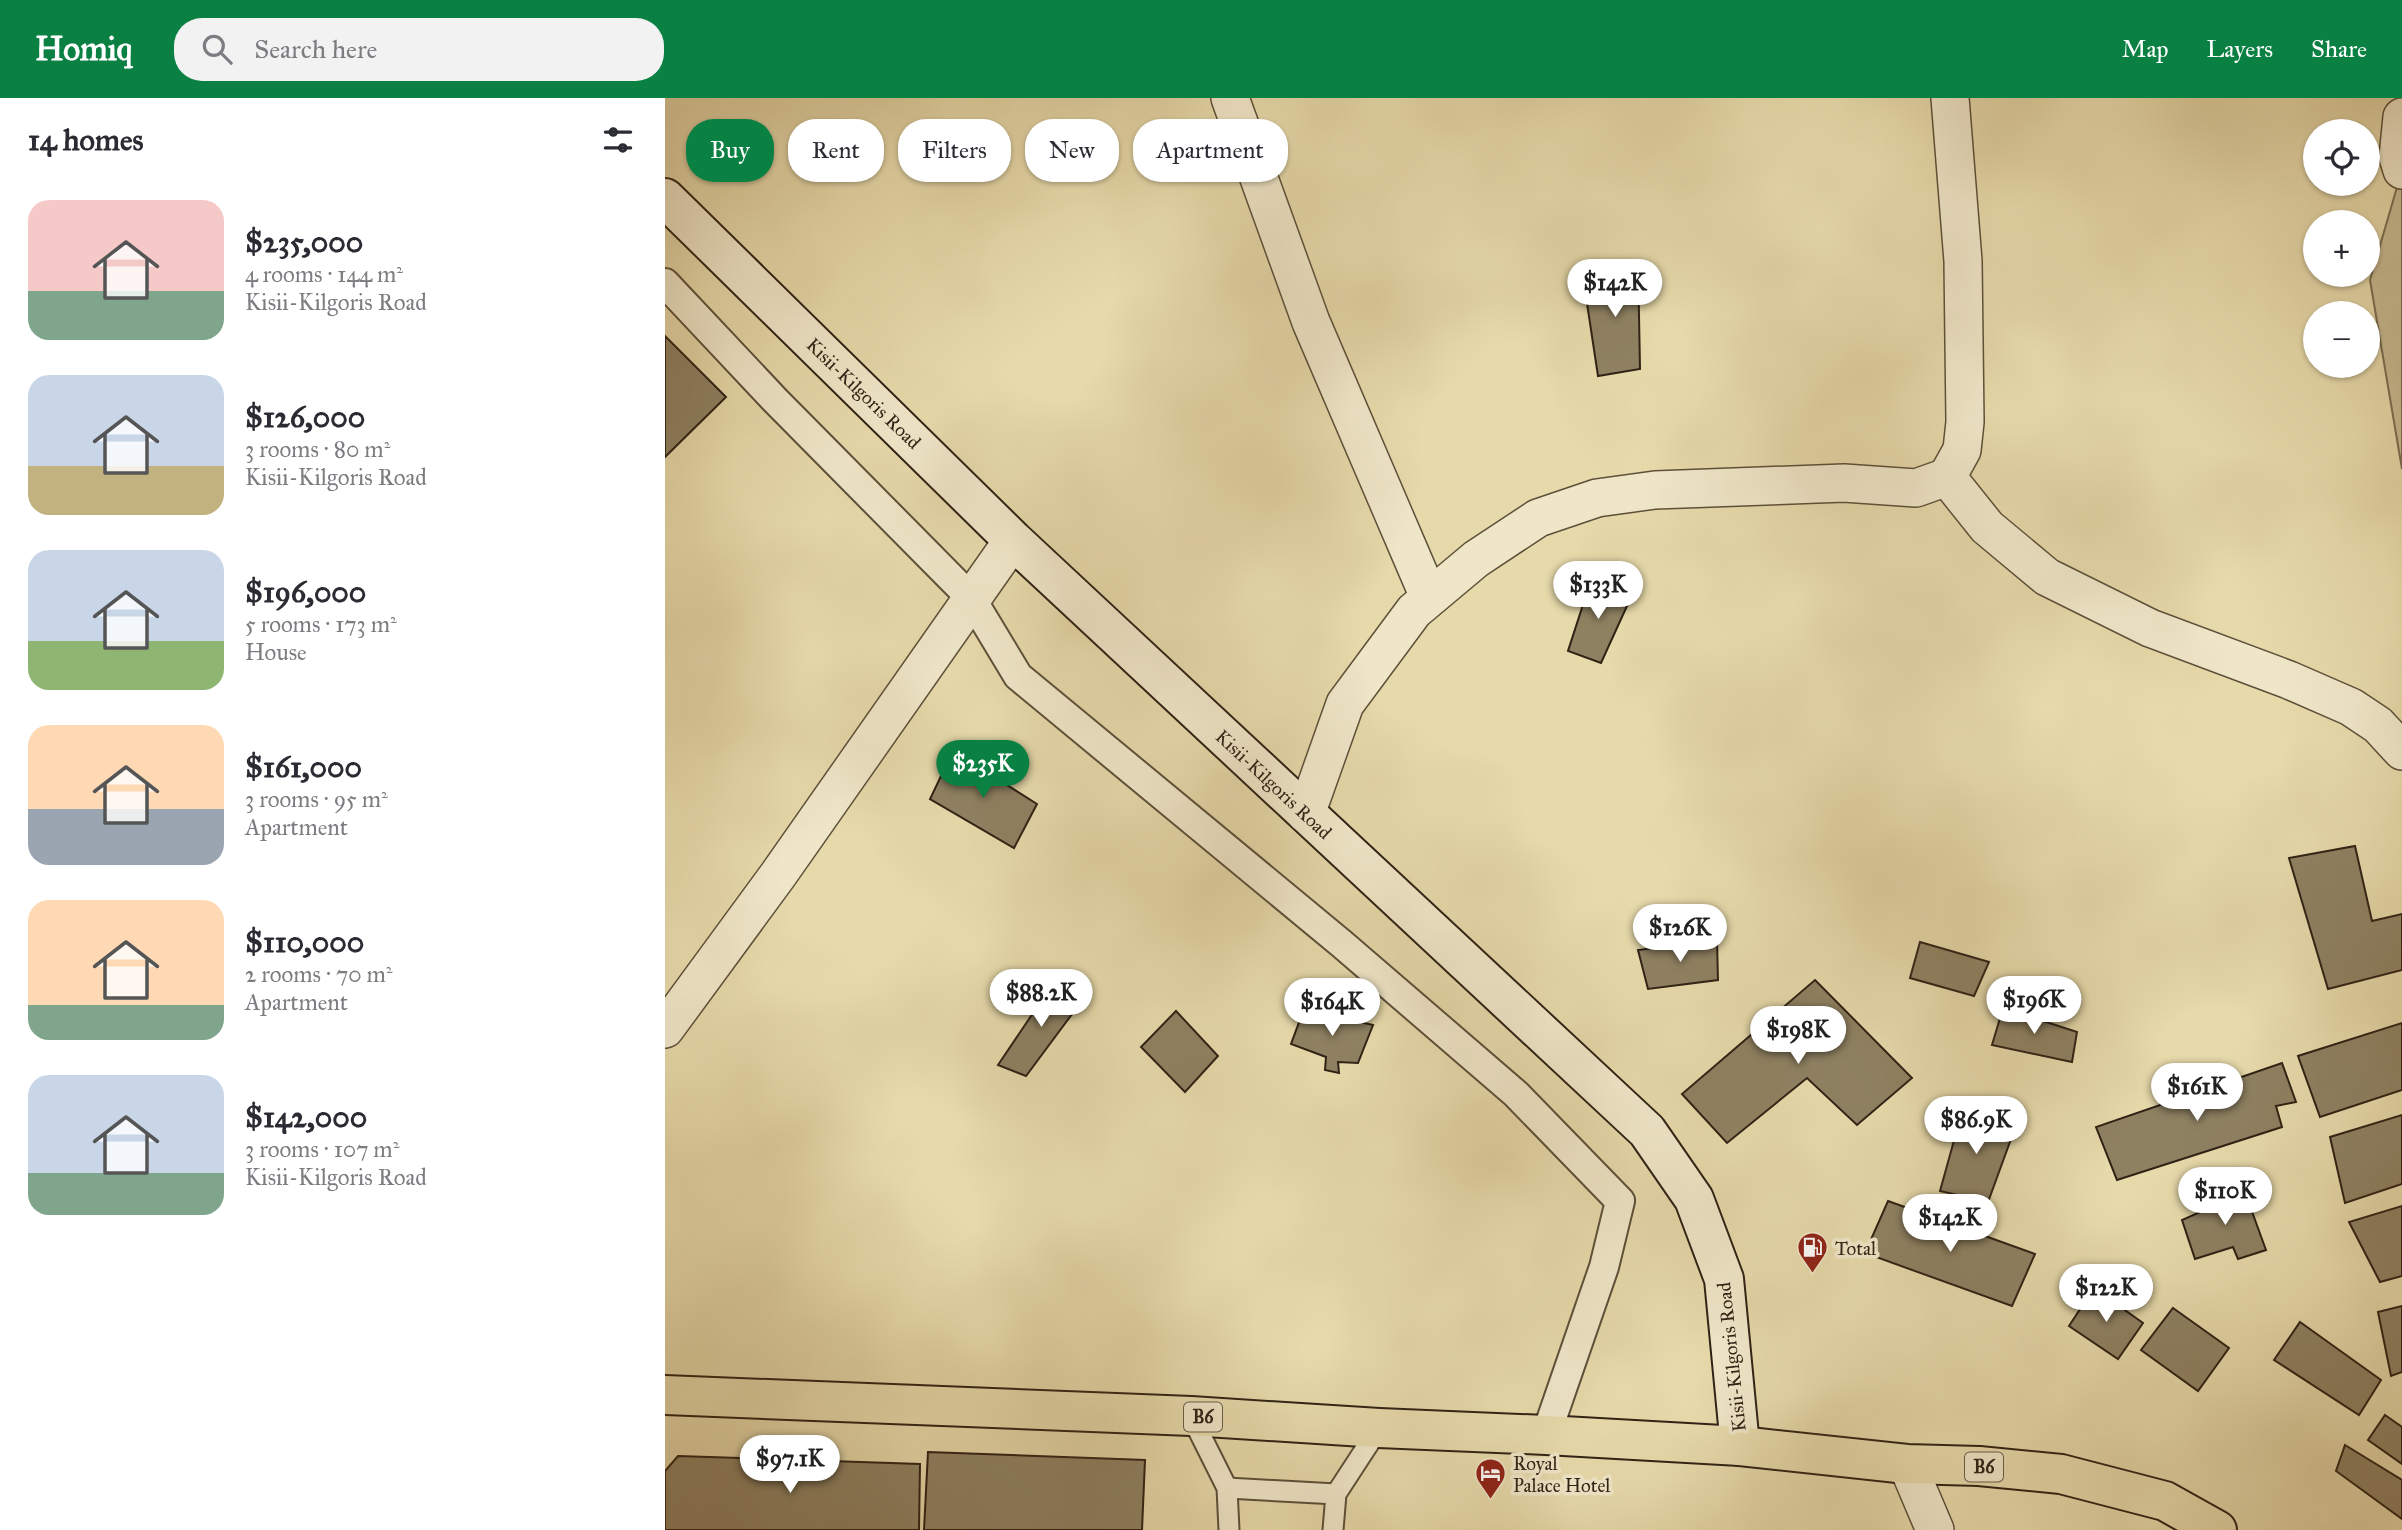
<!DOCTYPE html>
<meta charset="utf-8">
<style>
body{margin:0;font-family:"IM FELL Great Primer",serif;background:#f2f2f3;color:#2b2b33;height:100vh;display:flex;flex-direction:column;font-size:26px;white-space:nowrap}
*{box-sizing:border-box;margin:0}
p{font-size:23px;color:#7c7c81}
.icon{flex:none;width:38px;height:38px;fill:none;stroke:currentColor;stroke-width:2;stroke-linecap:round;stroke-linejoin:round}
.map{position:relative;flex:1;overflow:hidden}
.side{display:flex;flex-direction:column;background:#fff;width:665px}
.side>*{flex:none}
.top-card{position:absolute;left:21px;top:21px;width:665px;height:63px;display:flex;gap:14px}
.controls{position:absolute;left:1638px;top:21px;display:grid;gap:14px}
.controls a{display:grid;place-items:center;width:77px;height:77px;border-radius:50%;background:#fff;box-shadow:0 2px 5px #0004;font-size:35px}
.price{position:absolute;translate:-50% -60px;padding:0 16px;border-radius:24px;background:#fff;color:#222;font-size:23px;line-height:46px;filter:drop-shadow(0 2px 4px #0008)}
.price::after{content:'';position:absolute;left:50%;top:42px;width:21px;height:16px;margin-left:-10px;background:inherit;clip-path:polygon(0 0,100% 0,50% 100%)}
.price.selected{background:#0b8043;color:#fff}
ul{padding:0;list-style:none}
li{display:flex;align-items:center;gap:21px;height:175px;padding:0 28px}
li span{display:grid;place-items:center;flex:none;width:196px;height:140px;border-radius:21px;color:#555}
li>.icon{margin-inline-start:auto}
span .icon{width:84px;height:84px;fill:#fffc;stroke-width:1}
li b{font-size:30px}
h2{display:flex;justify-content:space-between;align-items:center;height:84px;padding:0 28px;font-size:30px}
.tag{padding:0 24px;border-radius:28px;background:#fff;box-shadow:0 2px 5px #0004;font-size:24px;line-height:63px}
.tag.selected{background:#0b8043;color:#fff}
header{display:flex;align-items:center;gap:42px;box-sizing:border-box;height:98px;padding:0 35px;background:#0b8043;color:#fff}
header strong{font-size:33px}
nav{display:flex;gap:38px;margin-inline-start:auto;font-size:24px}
.search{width:490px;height:63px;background:#f2f2f3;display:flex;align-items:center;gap:18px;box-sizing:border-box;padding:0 24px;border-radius:28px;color:#7c7c81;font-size:26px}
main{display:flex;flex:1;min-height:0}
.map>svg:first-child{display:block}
.green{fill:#c7ba91;stroke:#7b6e53;stroke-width:2}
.building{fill:#8e8162;stroke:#2f2215;stroke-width:2}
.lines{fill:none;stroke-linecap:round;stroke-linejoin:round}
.service-casing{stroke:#5d503a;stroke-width:23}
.pedestrian-casing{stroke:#5d503a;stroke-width:32}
.minor-casing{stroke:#5d503a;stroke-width:40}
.secondary-casing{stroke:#2f2215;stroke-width:42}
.trunk-casing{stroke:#2f2215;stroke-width:42}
.service{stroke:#efe6c8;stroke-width:19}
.pedestrian{stroke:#efe6c8;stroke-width:28}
.minor{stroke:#efe6c8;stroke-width:37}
.secondary{stroke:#efe6c8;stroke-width:38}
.trunk{stroke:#e6d9aa;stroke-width:38}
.labels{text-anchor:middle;stroke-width:7;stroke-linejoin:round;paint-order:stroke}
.shield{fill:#efe6c8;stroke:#695d4b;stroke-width:2}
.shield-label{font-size:18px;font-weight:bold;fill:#2f2215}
.street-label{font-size:19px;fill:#2f2215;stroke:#efe6c8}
.poi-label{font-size:19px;fill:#2f2215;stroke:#efe6c8;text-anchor:start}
</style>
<header>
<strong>Homiq</strong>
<div class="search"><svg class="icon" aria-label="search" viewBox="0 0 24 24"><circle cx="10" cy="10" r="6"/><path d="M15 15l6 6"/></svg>Search here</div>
<nav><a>Map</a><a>Layers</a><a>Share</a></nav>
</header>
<main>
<section class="side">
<h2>14 homes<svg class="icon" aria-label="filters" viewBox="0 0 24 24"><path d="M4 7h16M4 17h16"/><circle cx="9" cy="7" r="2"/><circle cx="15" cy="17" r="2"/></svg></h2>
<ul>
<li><span style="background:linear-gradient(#f6c9c9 65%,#7fa58c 0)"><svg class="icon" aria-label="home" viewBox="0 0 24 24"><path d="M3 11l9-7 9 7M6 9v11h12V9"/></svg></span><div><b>$235,000</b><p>4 rooms · 144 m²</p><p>Kisii-Kilgoris Road</p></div></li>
<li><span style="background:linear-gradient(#c9d6e8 65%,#c2b280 0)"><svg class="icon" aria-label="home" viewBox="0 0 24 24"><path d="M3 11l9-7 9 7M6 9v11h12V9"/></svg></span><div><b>$126,000</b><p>3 rooms · 80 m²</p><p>Kisii-Kilgoris Road</p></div></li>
<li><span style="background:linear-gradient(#c9d6e8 65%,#8fb573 0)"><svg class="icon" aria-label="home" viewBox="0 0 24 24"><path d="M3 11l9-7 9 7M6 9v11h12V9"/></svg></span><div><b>$196,000</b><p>5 rooms · 173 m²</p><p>House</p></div></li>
<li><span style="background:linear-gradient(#ffd9b3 60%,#9aa5b1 0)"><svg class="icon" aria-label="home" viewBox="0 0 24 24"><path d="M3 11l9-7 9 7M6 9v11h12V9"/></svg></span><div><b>$161,000</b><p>3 rooms · 95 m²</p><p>Apartment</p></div></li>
<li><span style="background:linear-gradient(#ffd9b3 75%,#7fa58c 0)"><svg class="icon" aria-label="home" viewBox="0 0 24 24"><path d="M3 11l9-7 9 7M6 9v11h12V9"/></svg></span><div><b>$110,000</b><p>2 rooms · 70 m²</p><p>Apartment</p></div></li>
<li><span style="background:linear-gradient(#c9d6e8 70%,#7fa58c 0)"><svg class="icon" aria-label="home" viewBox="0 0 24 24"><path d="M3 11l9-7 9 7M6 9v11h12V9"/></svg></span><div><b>$142,000</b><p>3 rooms · 107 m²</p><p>Kisii-Kilgoris Road</p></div></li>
</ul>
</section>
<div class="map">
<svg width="1737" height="1432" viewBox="0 0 1737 1432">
<rect width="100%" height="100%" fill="#e6d9aa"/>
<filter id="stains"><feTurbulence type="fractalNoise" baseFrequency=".00286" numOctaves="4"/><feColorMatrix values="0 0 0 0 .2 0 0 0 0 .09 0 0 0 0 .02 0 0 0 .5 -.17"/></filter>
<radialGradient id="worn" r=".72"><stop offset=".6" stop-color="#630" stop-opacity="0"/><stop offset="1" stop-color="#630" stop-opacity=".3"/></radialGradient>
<polygon class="green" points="1737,72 1737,371 1705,182"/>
<g class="building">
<polygon points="973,164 975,271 933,278 918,179"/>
<polygon points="0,238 61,299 0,359"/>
<polygon points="926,482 967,497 936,565 903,553"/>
<polygon points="288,653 372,706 349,750 265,701"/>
<polygon points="1690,748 1707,823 1737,816 1737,872 1663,891 1624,760"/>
<polygon points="1052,842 1053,882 983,891 973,852"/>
<polygon points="1255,844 1324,864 1309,898 1245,880"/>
<polygon points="1150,882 1247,980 1192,1027 1142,980 1062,1045 1017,996"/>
<polygon points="389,884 419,900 361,978 333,967"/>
<polygon points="1338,910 1412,934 1407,964 1327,947"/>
<polygon points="639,911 708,927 693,965 673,964 674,975 660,972 661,959 626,946"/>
<polygon points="511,913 553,958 520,994 476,949"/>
<polygon points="1737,925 1737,992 1655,1019 1633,958"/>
<polygon points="1617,965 1631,1004 1611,1008 1617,1029 1452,1082 1431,1029"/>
<polygon points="1298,1010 1350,1030 1323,1104 1275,1093"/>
<polygon points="1737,1017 1737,1086 1680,1105 1665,1039"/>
<polygon points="1577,1086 1601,1152 1573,1161 1568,1149 1530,1161 1517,1122 1551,1107 1549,1096"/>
<polygon points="1223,1103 1370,1156 1347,1208 1200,1155"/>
<polygon points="1737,1108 1737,1178 1715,1184 1684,1124"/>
<polygon points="1429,1190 1478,1225 1453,1261 1404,1228"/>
<polygon points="1737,1208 1737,1274 1726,1278 1713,1214"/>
<polygon points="1508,1210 1564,1250 1533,1293 1476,1252"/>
<polygon points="1635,1224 1716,1282 1694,1317 1609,1262"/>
<polygon points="1720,1317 1737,1329 1737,1366 1703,1342"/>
<polygon points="1680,1347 1737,1382 1737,1421 1671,1373"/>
<polygon points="263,1354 480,1362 477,1432 259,1432"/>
<polygon points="13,1358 255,1366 254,1432 0,1432 0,1373"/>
</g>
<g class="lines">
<defs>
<g id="service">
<polyline points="526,1318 562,1390 564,1432"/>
<polyline points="562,1390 671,1396"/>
<polyline points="668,1432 671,1396 714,1330"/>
</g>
<polyline id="pedestrian" points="0,185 110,302 306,500 353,578 677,846 851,996 955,1103 939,1169 881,1337"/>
<g id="minor">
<polyline points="565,0 646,224 764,499"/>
<polyline points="1737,19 1733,59 1737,72"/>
<polyline points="1282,379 1322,429 1382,479 1485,530 1624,582 1686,609 1713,627 1737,653"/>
<polyline points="1282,379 1297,352 1300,324 1298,163 1285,0"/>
<polyline points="641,716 680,606 749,513 811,461 873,420 932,400 990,392 1179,385 1251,390 1282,379"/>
<polyline points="0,931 113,777 348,442"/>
<polyline points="1242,1366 1270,1432"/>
</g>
<polyline id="secondary" points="0,100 348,442 982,1033 1029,1101 1059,1181 1075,1348"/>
<polyline id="trunk" points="0,1297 526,1318 714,1330 881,1337 1075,1348 1242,1366 1314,1368 1396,1376 1500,1403 1552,1432"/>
</defs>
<use href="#service" class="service-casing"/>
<use href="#pedestrian" class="pedestrian-casing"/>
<use href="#minor" class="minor-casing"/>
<use href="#secondary" class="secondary-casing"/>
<use href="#trunk" class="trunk-casing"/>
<use href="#service" class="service"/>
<use href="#pedestrian" class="pedestrian"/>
<use href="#minor" class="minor"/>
<use href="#secondary" class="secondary"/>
<use href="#trunk" class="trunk"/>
</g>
<defs>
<symbol id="fuel-pin" viewBox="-11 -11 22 30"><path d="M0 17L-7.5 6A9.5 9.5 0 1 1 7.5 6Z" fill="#8f2418" stroke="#efe6c8"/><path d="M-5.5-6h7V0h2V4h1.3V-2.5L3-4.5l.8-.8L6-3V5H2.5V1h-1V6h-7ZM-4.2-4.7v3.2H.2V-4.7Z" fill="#fff"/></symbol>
<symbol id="hotel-pin" viewBox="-11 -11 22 30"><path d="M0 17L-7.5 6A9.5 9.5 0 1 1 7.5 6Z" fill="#8f2418" stroke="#efe6c8"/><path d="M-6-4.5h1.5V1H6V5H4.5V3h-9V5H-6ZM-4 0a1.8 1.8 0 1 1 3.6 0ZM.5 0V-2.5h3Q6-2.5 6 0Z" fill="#fff"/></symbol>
</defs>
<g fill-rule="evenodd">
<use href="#fuel-pin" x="1130" y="1132" width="35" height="47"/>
<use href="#hotel-pin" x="808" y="1358" width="35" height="47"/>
</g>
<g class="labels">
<g class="shield">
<rect x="519" y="1304.5" width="38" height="29" rx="5"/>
<rect x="1300" y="1354.5" width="38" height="29" rx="5"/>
</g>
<g class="shield-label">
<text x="538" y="1325">B6</text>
<text x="1319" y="1375">B6</text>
</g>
<g class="street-label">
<text transform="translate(199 295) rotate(44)" y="7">Kisii-Kilgoris Road</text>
<text transform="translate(609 686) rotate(43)" y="7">Kisii-Kilgoris Road</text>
<text transform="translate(1066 1259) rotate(-96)" y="7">Kisii-Kilgoris Road</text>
</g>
<g class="poi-label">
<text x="1170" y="1157">Total</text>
<text x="848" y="1372">Royal<tspan x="848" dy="22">Palace Hotel</tspan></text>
</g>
</g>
<rect width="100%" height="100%" filter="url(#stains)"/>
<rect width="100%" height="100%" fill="url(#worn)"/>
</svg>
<div class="controls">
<a><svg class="icon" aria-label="locate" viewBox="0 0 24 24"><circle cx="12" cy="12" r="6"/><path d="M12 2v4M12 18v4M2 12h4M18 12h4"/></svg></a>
<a>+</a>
<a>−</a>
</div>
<b class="price" style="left:950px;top:221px">$142K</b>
<b class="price" style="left:933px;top:523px">$133K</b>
<b class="price selected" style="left:318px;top:702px">$235K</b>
<b class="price" style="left:1015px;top:866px">$126K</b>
<b class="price" style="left:376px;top:931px">$88.2K</b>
<b class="price" style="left:1369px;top:938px">$196K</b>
<b class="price" style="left:667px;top:940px">$164K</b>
<b class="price" style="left:1133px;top:968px">$198K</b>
<b class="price" style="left:1532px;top:1025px">$161K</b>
<b class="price" style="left:1311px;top:1058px">$86.9K</b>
<b class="price" style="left:1560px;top:1129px">$110K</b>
<b class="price" style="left:1285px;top:1156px">$142K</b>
<b class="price" style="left:1441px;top:1226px">$122K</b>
<b class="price" style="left:125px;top:1397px">$97.1K</b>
<div class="top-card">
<a class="tag selected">Buy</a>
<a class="tag">Rent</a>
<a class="tag">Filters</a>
<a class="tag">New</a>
<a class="tag">Apartment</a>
</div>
</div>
</main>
